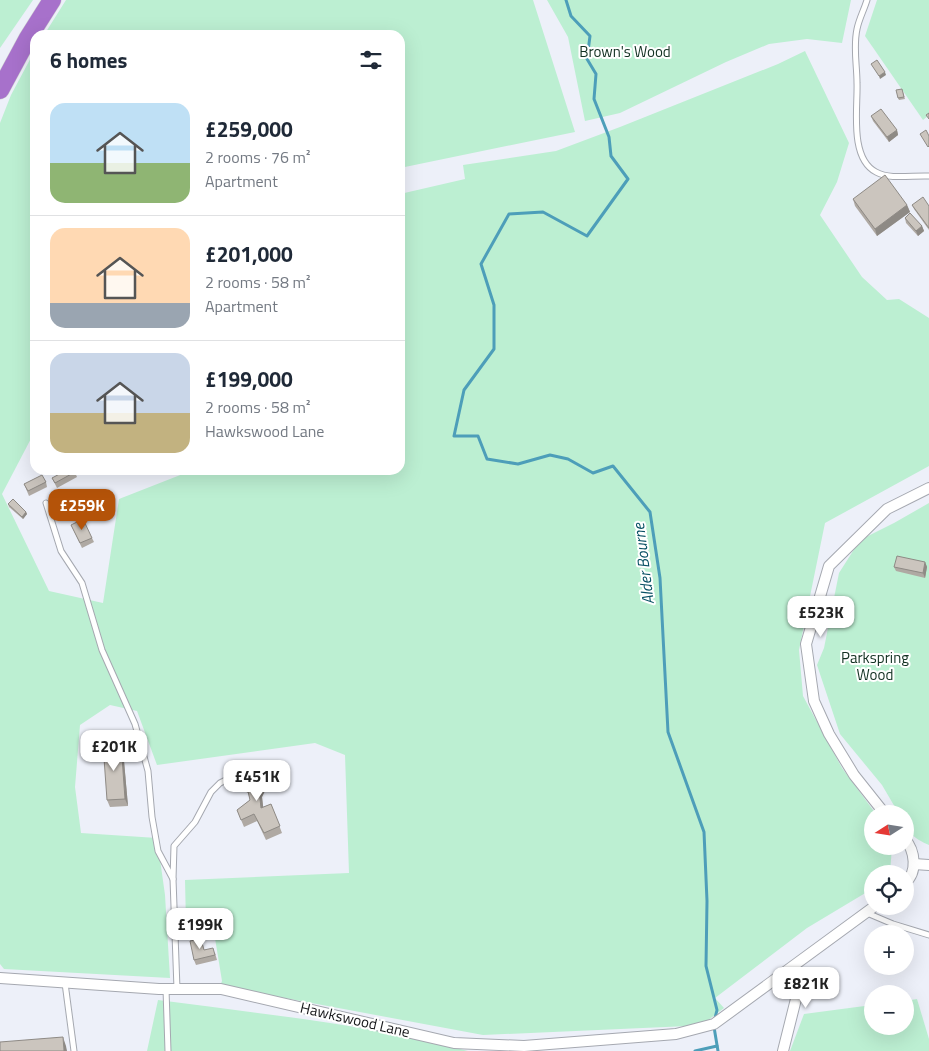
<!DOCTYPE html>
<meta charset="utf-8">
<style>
body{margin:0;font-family:"Titillium Web",sans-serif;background:#f6f6f7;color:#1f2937;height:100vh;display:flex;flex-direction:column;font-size:19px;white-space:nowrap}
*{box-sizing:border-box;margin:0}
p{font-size:16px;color:#747a83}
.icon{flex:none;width:28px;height:28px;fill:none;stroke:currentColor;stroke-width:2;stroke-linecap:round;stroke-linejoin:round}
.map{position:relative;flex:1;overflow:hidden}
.drawer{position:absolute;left:30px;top:30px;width:375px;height:445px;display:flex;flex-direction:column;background:#fff;border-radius:15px;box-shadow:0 5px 20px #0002}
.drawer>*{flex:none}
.needle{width:32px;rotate:258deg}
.controls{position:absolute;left:864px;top:805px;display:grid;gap:10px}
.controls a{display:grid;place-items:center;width:50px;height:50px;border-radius:50%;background:#fff;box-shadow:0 5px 20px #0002;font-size:25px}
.price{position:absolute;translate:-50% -42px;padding:0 11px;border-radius:10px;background:#fff;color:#222;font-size:16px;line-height:32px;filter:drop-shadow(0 1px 2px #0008)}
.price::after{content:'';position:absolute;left:50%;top:30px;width:15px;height:11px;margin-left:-8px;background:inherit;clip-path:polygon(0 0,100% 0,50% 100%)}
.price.current{background:#b45309;color:#fff}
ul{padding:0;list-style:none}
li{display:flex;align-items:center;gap:15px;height:125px;padding:0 20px}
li+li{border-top:1px solid #e0e1e3}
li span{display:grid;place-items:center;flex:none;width:140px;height:100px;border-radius:15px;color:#555}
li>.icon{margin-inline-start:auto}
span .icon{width:60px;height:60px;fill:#fffc;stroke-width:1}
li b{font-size:21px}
h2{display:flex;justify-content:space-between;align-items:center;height:60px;padding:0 20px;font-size:21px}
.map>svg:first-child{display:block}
.green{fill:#bcefd2}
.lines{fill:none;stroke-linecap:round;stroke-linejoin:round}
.stream{stroke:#4d9eb9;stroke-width:3}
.service-casing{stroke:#a5a8b0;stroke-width:7}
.minor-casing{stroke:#a5a8b0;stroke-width:12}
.motorway-casing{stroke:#cccccd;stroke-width:19}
.service{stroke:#fff;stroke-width:5}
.minor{stroke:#fff;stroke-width:10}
.motorway{stroke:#a771cb;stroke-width:18}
.wall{fill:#afa9a3}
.shaded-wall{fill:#8e8a85}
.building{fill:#cbc5be;stroke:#8e8a85}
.labels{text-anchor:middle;stroke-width:4;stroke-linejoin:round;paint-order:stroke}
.park-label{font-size:15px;fill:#123122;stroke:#fff}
.street-label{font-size:15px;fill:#16171a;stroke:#fff}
.water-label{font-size:16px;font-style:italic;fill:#074f63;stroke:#fff}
</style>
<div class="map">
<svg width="929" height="1051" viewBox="0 0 929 1051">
<rect width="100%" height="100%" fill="#edf0f9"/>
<g class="green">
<polygon points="0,0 33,0 0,48"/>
<polygon points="66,0 533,0 575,132 400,168 400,35 44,35"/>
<polygon points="547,0 851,0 842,43 807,39 769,44 726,62 620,113 585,121 568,37"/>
<polygon points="877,0 929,0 929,115 923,120 865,36"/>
<polygon points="35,50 35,431 2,494 49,591 103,603 119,499 193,470 400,470 400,194 465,179 463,165 556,151 620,127 778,64 805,51 849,143 837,182 820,215 862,277 887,300 899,299 929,318 929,466 825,523 799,650 803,696 842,768 876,814 872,814 872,846 892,846 890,874 872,874 872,889 807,928 715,998 724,1008 707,1021 688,1026 483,1035 220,986 222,981 213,926 186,924 185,880 349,873 345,755 315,743 157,765 137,711 110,705 80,725 75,787 81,833 157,838 165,895 170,978 4,969 0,964 0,123 11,95"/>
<path d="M929,503v342c-16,-7 -24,-13 -24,-31h-6l-17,-29 -42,-51 -23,-69 7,-17 15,-75 21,-33 34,-17z"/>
<polygon points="917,999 929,1039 929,1051 790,1051 804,1014 872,1005 872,1026 905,1026 905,1001"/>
<path d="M158,1000c104,14 209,24 310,51h-321z"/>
</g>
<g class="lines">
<g class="stream">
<polyline points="566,0 571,16 590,36 587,59 596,74 594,99 609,137 611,156 628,179 587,236 543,212 509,214 481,264 494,305 494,349 464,390 454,436 478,436 487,459 518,464 550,455 568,459 593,473 613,466 650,512 660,578 668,732 704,832 707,901 706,966 717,1010 715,1018"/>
<polyline points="714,1027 718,1051"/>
<polyline points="695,1051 717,1046"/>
</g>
<defs>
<g id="service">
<path d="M867,0c-3,10 -8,19 -10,29 -4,18 0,36 0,54 1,24 -8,75 19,89 14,8 37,3 53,4"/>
<polyline points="46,503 61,551 82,583 102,650 135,724 148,771 152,817 158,851 173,879"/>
<polyline points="867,913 893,924 929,935"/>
<polyline points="65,983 74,1051"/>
<polyline points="166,989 168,1051"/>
<polyline points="177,989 173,879 174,846 195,822 211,792 220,783 228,779"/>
</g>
<g id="minor">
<polyline points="885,814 854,775 829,734 814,701 806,644 829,566 887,509 929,488"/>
<path d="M905,839c10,12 13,33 0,44"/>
<polyline points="914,864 929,865"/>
<polyline points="0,978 159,989 221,989 454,1043 524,1046 676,1034 714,1024 875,906"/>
<polyline points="783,1051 797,995 784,974"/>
</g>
<polyline id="motorway" points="0,90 28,38 52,0"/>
</defs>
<use href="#service" class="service-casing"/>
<use href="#minor" class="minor-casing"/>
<use href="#motorway" class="motorway-casing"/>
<use href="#service" class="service"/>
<use href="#minor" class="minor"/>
<use href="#motorway" class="motorway"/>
</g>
<g class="wall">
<polygon points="903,92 905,99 899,100 898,98"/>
<polygon points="871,116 897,130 898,135 889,142 873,121"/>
<polygon points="853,199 907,205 910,212 877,236 855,206"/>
<polygon points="912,205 929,206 929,230 914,209"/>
<polygon points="905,218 922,226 924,231 918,236 906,223"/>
<polygon points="74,470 77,477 57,488 52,478"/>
<polygon points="46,482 47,487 29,496 24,484"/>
<polygon points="8,504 26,512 27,514 23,519 9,507"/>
<polygon points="71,525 92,538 94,542 82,548"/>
<polygon points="925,562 927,567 925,578 896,571 894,567"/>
<polygon points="123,750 128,806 110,807 107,800"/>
<polygon points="268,771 271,778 262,797 263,807 271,804 282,833 266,840 257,821 244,827 237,810 250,800 248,793 238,787 236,780 253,778"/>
<polygon points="201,939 204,950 215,953 217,960 196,965 194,960"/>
</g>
<g class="shaded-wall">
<polygon points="885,72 886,75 880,79 879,76"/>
<polygon points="897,130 898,135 889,142 887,137"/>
<polygon points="907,205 910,212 877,236 875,229"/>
<polygon points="922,226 924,231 918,236 916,231"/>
<polygon points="26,512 27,514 23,519 22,517"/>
<polygon points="925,562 927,567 925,578 923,573"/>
<polygon points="121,743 123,750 128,806 125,799"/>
<polygon points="268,771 271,778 262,797 264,814 261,808 259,790"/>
<polygon points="63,1037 66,1046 67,1051 64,1051"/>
</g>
<g class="building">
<polygon points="877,60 885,72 879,76 871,64"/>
<polygon points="902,89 904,97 898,98 896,90"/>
<polygon points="881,109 897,130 887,137 871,116"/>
<polygon points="929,113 929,119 926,115"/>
<polygon points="926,130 929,136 929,146 928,147 920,134"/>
<polygon points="885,175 907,205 875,229 853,199"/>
<polygon points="923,197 929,206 929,228 912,205"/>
<polygon points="910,213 922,226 916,231 905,218"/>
<polygon points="67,470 74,470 75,472 55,483 52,478"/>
<polygon points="42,475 46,482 28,491 24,484"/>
<polygon points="13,499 26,512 22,517 8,504"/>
<polygon points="83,519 92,538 80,543 71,525"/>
<polygon points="897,556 925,562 923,573 894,567"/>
<polygon points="121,743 125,799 107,800 103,744"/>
<polygon points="259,768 268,771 259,790 261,808 271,804 280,826 264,833 254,814 241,820 237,810 250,800 247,787 236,780 239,773 253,778"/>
<polygon points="201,939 204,950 213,948 215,955 194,960 190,941"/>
<polygon points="63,1037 64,1051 0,1051 0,1042"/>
</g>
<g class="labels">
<g class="park-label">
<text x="625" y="57">Brown's Wood</text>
<text x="875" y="663">Parkspring<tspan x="875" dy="17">Wood</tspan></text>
</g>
<g class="street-label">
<text transform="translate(355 1020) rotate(13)" y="5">Hawkswood Lane</text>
</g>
<g class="water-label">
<text transform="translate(643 564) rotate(-97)" y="6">Alder Bourne</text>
</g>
</g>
</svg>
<div class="controls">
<a><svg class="needle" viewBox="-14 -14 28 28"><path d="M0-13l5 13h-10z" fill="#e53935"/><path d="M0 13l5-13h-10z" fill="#747a83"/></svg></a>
<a><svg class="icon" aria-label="locate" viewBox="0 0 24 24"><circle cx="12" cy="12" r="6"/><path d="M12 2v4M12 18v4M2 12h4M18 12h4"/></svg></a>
<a>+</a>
<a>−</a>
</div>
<b class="price current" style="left:82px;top:531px">£259K</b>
<b class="price" style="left:821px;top:638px">£523K</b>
<b class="price" style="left:114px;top:772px">£201K</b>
<b class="price" style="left:257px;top:802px">£451K</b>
<b class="price" style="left:200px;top:950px">£199K</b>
<b class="price" style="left:806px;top:1009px">£821K</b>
<section class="drawer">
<h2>6 homes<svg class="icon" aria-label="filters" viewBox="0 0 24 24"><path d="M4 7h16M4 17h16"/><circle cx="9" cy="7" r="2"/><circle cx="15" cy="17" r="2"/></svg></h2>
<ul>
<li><span style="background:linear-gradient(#bfe0f5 60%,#8fb573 0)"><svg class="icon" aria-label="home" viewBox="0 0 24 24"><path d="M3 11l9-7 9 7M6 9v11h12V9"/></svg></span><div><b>£259,000</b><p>2 rooms · 76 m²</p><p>Apartment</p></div></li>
<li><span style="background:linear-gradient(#ffd9b3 75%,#9aa5b1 0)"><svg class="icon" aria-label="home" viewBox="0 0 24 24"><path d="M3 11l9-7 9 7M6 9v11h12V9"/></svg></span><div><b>£201,000</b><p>2 rooms · 58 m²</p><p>Apartment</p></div></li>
<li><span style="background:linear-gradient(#c9d6e8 60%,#c2b280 0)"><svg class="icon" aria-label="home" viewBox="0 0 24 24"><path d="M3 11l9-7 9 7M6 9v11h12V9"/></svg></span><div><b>£199,000</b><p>2 rooms · 58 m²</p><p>Hawkswood Lane</p></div></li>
</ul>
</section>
</div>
